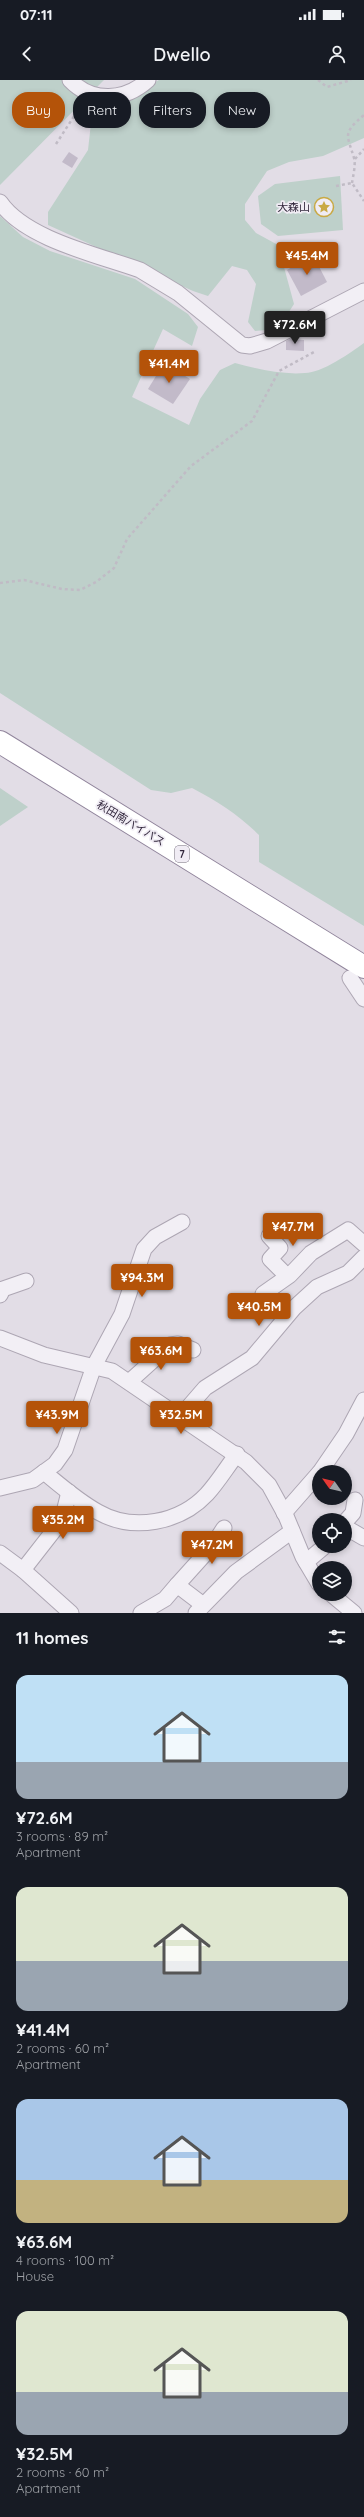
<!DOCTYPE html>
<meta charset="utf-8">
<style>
body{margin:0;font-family:Quicksand,"Noto Sans JP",sans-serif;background:#242831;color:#f1f3f6;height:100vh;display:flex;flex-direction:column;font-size:15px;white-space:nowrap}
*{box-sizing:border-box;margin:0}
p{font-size:13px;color:#9ea1a6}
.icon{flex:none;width:22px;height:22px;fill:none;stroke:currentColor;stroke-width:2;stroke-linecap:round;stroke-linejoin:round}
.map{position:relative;height:1533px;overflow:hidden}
.panel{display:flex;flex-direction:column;background:#171b24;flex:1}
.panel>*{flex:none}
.hud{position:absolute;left:12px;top:12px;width:340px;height:36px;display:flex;gap:8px}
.needle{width:26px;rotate:304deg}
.tools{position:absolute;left:312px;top:1385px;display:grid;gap:8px}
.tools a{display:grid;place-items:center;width:40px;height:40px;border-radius:50%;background:#171b24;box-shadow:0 2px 6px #0003;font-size:20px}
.price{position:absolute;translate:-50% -34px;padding:0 9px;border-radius:4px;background:#b45309;color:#fff;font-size:13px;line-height:26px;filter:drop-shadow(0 1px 2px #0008)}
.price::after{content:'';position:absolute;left:50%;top:24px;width:12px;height:9px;margin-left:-6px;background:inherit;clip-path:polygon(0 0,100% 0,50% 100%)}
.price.active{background:#222;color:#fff}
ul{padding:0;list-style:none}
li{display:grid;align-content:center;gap:8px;height:212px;padding:0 16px}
li span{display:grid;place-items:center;height:124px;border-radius:12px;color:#555}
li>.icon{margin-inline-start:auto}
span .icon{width:72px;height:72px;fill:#fffc;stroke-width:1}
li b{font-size:17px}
h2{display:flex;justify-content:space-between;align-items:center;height:48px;padding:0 16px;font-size:17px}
.tag{padding:0 14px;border-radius:16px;background:#171b24;box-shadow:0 2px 6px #0003;font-size:14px;line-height:36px}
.tag.active{background:#b45309;color:#fff}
.status{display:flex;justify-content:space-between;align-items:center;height:28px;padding:0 20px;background:#171b24;direction:ltr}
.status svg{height:11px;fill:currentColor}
header{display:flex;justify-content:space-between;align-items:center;height:52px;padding:0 16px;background:#171b24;font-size:18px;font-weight:600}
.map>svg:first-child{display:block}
.green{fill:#bed0ca}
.building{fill:#c2bac9}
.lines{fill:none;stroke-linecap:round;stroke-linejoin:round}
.minor-casing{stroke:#ada6b3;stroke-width:17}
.highway-casing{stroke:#91859c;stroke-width:24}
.path{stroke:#c0bbc5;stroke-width:2.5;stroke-dasharray:3 3;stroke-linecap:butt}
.minor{stroke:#f2eff5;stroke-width:15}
.highway{stroke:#fff;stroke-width:22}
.labels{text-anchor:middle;stroke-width:3.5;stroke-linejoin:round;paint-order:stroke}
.shield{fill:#f0ecf4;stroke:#6b6273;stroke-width:1}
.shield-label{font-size:10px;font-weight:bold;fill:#32273c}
.poi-label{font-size:11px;fill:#32273c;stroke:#f0ecf4;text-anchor:end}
.street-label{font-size:11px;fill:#32273c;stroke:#f0ecf4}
</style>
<div class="status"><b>07:11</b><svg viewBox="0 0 49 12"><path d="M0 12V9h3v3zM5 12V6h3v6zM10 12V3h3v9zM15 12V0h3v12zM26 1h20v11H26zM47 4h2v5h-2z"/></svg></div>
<header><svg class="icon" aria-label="back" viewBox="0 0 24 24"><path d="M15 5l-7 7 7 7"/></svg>Dwello<svg class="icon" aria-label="person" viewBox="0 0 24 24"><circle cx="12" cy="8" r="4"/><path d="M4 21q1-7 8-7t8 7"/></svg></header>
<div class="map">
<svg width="364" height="1533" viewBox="0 0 364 1533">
<rect width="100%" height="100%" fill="#e2dde6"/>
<g class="green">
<polygon points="0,0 104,0 0,105"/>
<polygon points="159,0 364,0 364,58 323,76 289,82 267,91 245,124 245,140 256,153 278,165 294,224 278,249 255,251 248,242 256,204 247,190 232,186 208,216 193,211 48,145 48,132 88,70 92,34"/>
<polygon points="340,96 343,150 278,156 261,144 258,116 275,104"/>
<path d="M0,136l23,21 27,14 85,28 53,35 10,13 -6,19 -29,-17 -31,68 57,28 11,-26 20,-29 15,-7c22,6 47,12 70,10 17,0 45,-20 59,-30v583l-105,-64v-27c-20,-20 -42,-34 -67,-47l-21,5 -20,-3 -151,-97z"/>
<polygon points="0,708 28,727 0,746"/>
</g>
<g class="building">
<polygon points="69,72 78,78 72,88 62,82"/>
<polygon points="313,175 327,202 301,216 287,190"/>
<polygon points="290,259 304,260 304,271 286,270 286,261"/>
<polygon points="164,283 190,299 173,324 148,309"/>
</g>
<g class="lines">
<defs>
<g id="minor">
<path d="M70,0c22,23 55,21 78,0"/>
<path d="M0,122c25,37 98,53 140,68l38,23 64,52 8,1 17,-5 97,-50"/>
<polyline points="350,898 364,919"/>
<polyline points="269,1156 280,1168 270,1179 287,1196"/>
<polyline points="263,1214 290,1195 311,1173 348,1150 364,1164"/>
<polyline points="0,1215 3,1209 26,1201"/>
<polyline points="0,1258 44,1275 112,1291 246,1382 269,1405 286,1436 303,1477 319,1504"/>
<polyline points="129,1302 170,1265 178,1264 193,1270"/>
<polyline points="179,1338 205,1308 252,1278 294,1228 317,1207 348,1193 364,1177"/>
<path d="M44,1392c17,14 34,29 54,40 35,20 82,11 109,-18 11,-12 20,-27 30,-40"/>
<polyline points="320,1392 346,1354 364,1320"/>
<polyline points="0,1408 33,1400 55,1384 65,1370 94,1286 122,1234 144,1169 155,1157 182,1142"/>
<polyline points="284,1433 319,1393"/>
<polyline points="345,1442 353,1433 355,1420"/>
<polyline points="345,1447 364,1458"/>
<polyline points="0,1473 23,1490 71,1533"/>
<polyline points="306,1482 325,1466"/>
<polyline points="23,1490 62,1440 69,1412"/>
<polyline points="177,1505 213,1465 224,1448"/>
<polyline points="331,1514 354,1533"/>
<polyline points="141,1533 165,1519 177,1505 202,1524"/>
<polyline points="196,1533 236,1492 292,1451"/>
</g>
<polyline id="highway" points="0,662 364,887"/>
</defs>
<use href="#minor" class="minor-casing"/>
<use href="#highway" class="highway-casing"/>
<g class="path">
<polyline points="318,0 327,7 351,0"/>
<polyline points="56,64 82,24"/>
<polyline points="355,79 364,69"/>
<path d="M352,103c1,-7 4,-18 2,-25 -7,-24 -12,-24 10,-43"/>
<polyline points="336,106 352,103 364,121"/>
<polyline points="0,503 24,500 62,509 80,510 96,502 114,488 127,459 191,386 252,341 279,291 314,272"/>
</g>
<use href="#minor" class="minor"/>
<use href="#highway" class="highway"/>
</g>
<defs>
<symbol id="sight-ring" viewBox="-11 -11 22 22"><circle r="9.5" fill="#f0ecf4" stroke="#c9a944" stroke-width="1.5"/><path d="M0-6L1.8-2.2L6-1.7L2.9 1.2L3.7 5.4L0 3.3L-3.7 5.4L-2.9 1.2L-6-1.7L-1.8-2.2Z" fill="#c9a944"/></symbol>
</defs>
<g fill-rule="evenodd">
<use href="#sight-ring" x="313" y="116" width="22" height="22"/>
</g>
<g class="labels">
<rect class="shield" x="175" y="766" width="14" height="16" rx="3"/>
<g class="shield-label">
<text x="182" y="778">7</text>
</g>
<g class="poi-label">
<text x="310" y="131">大森山</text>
</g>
<g class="street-label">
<text transform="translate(131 743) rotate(31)" y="4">秋田南バイパス</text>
</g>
</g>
</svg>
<div class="tools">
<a><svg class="needle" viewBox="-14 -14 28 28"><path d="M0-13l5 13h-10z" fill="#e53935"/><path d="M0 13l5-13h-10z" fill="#9ea1a6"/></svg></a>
<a><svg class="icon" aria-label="locate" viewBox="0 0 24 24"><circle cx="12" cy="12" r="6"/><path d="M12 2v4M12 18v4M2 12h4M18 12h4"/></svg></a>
<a><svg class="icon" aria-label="layers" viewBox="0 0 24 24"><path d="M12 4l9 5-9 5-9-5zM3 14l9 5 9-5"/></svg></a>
</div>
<b class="price" style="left:307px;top:196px">¥45.4M</b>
<b class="price active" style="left:295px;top:265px">¥72.6M</b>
<b class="price" style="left:169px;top:304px">¥41.4M</b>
<b class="price" style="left:293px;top:1167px">¥47.7M</b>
<b class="price" style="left:142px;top:1218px">¥94.3M</b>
<b class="price" style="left:259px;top:1247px">¥40.5M</b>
<b class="price" style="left:161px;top:1291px">¥63.6M</b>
<b class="price" style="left:57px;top:1355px">¥43.9M</b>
<b class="price" style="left:181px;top:1355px">¥32.5M</b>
<b class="price" style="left:63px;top:1460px">¥35.2M</b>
<b class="price" style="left:212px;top:1485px">¥47.2M</b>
<div class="hud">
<a class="tag active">Buy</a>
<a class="tag">Rent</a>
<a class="tag">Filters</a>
<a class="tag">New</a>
</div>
</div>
<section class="panel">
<h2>11 homes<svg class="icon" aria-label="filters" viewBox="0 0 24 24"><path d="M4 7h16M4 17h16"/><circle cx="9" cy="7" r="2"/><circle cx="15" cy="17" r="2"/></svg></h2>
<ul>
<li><span style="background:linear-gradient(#bfe0f5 70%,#9aa5b1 0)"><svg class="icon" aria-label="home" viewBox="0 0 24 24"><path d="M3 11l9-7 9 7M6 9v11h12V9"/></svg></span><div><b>¥72.6M</b><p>3 rooms · 89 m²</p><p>Apartment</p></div></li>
<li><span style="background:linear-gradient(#dfe7d0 60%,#9aa5b1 0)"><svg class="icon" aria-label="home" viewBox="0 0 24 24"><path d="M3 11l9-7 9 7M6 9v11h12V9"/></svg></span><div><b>¥41.4M</b><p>2 rooms · 60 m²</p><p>Apartment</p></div></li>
<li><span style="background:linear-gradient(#a9c7e8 65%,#c2b280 0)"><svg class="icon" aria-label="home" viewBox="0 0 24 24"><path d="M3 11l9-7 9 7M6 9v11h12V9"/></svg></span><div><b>¥63.6M</b><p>4 rooms · 100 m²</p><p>House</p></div></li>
<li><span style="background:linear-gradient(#dfe7d0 65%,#9aa5b1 0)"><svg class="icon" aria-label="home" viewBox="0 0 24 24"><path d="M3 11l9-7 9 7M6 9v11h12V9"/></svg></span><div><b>¥32.5M</b><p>2 rooms · 60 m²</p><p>Apartment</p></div></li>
</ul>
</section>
